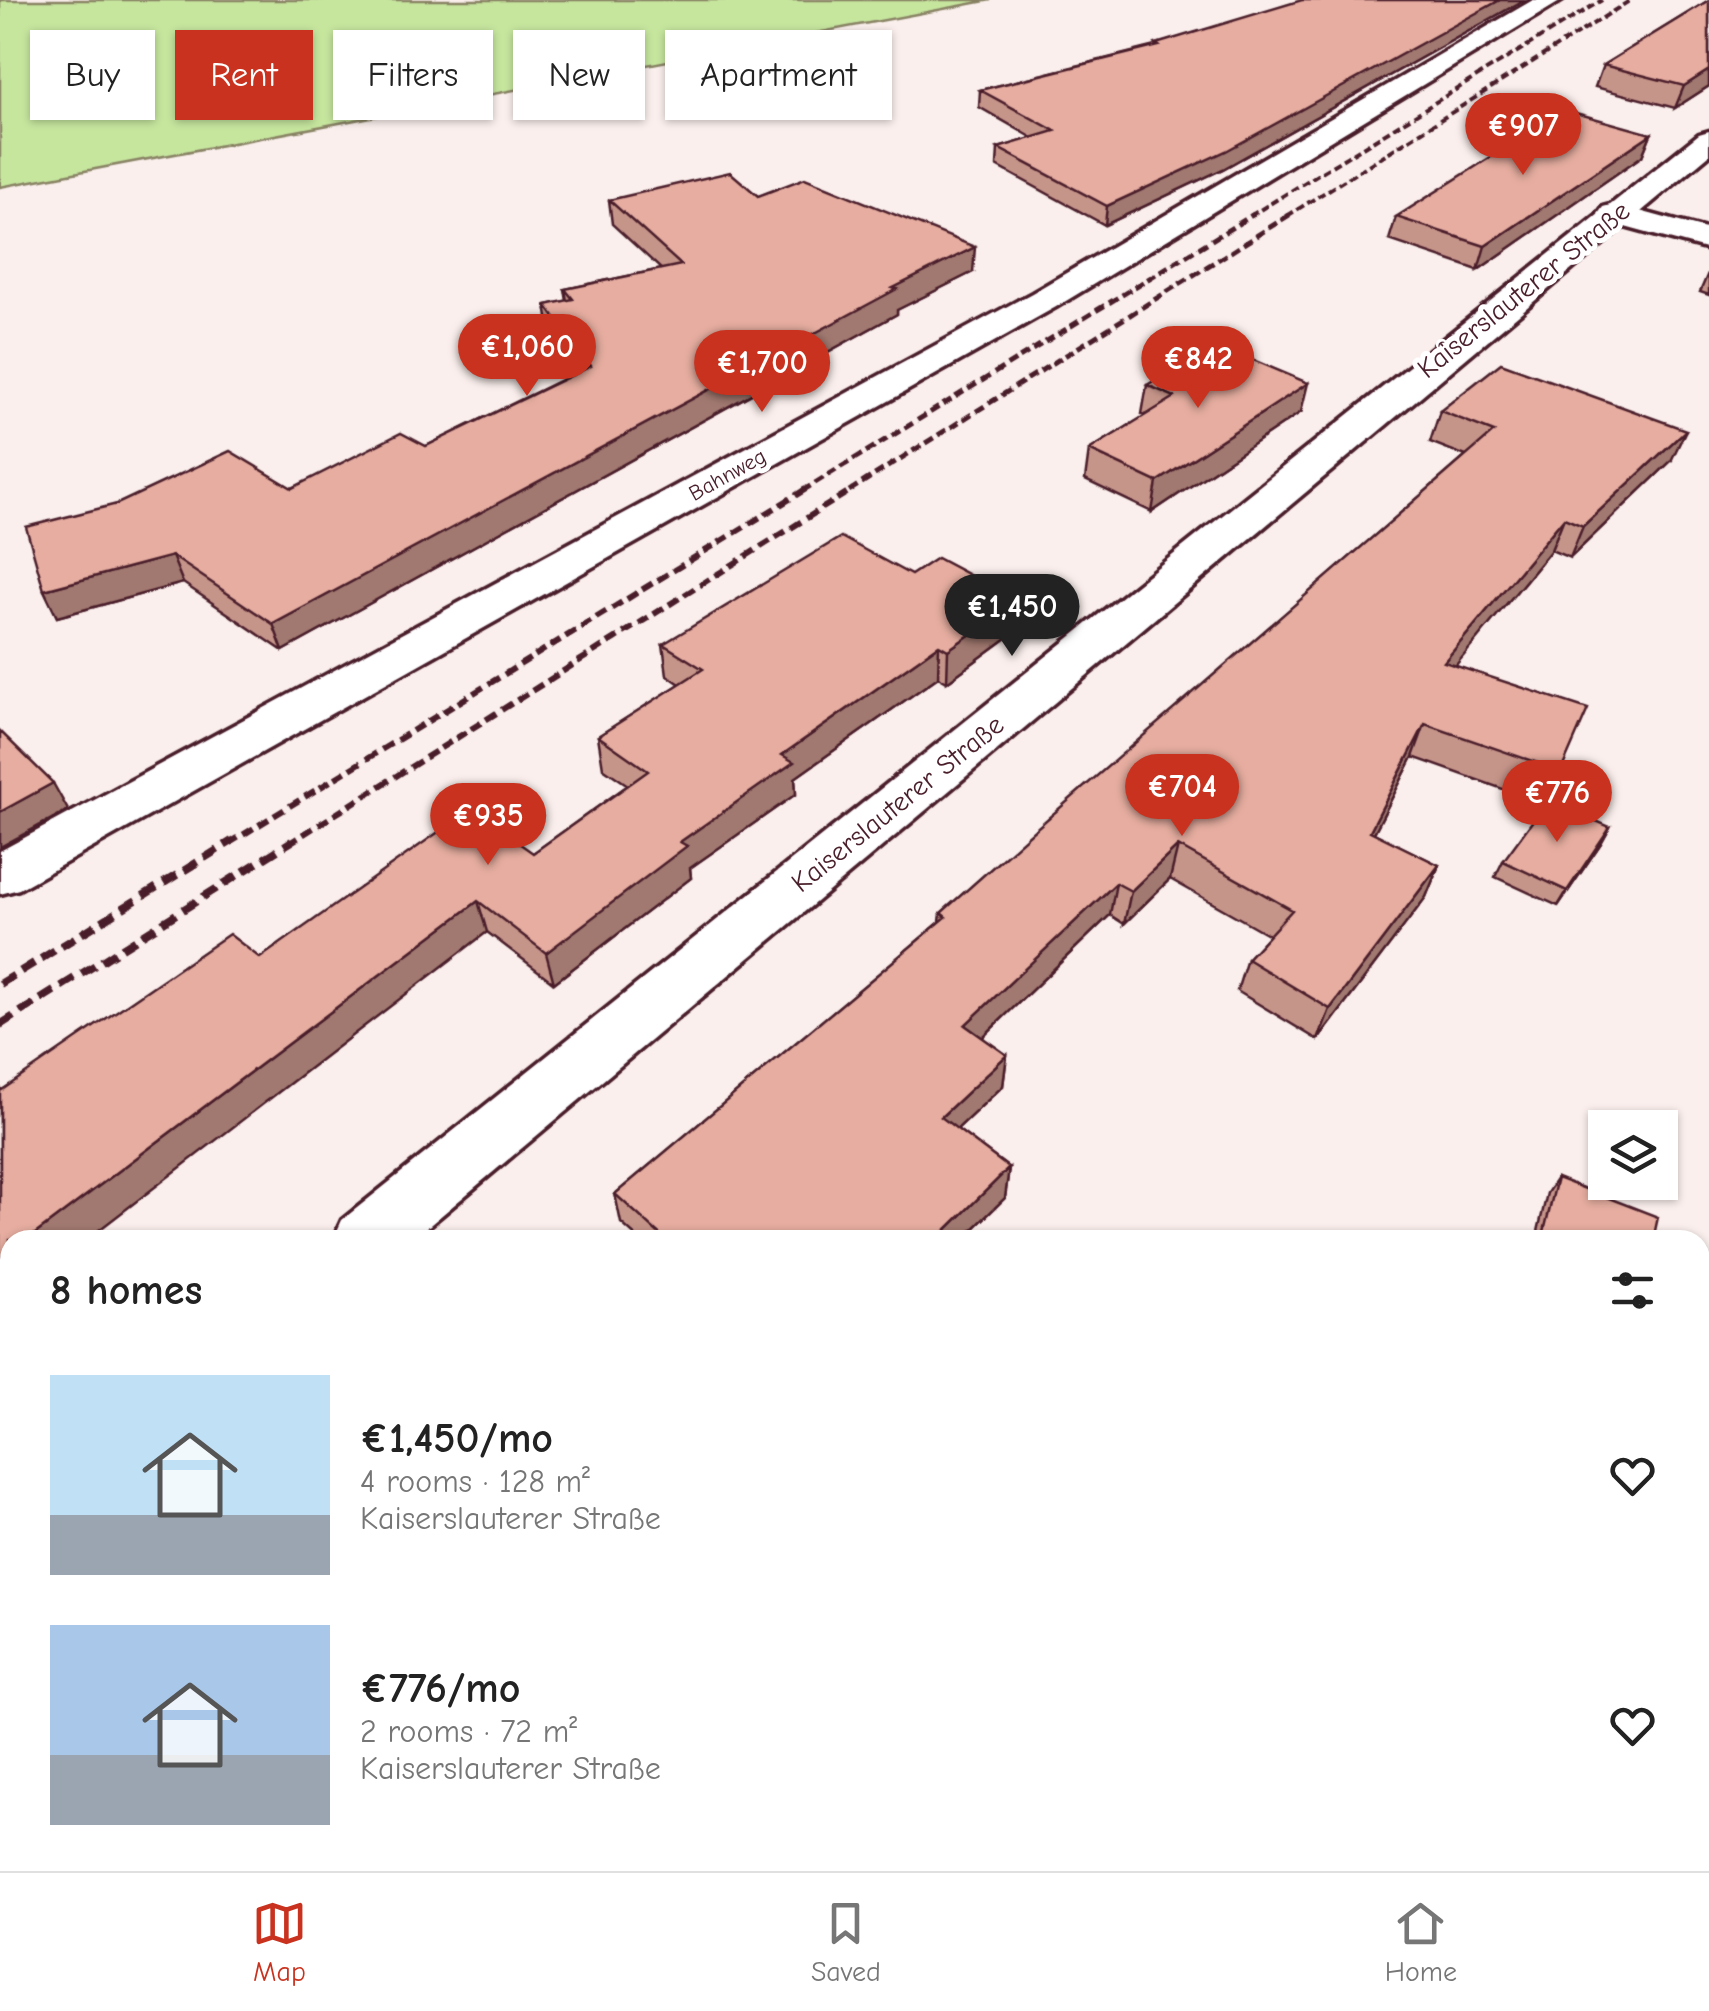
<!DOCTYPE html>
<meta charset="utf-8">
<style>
body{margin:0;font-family:"Comic Neue",sans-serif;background:#f2f2f2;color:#222;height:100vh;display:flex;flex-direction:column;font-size:38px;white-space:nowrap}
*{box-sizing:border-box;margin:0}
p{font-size:32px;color:#767676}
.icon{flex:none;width:55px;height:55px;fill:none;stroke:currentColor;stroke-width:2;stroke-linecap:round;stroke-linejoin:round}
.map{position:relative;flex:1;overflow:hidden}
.sheet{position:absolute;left:0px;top:1230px;width:1710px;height:642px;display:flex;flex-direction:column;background:#fff;border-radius:30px 30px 0 0;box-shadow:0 2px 8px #0004}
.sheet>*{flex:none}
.hud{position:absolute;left:30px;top:30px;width:1000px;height:90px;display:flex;gap:20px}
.tools{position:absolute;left:1588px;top:1110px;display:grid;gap:20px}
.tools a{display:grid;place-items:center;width:90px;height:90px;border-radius:0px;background:#fff;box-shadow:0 2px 8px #0004;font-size:50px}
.price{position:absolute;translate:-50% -85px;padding:0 22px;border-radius:35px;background:#c8321e;color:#fff;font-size:32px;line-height:65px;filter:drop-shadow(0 2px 5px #0008)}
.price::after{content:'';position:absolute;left:50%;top:60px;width:30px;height:22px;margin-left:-15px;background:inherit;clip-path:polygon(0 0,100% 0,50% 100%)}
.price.selected{background:#222;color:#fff}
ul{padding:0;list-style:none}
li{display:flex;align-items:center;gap:30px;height:250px;padding:0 50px}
li span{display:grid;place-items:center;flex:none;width:280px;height:200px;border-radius:0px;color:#555}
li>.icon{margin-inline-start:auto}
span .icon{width:120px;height:120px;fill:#fffc;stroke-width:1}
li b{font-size:42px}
h2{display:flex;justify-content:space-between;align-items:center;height:120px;padding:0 50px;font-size:42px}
.tag{padding:0 35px;border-radius:0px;background:#fff;box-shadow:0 2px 8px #0004;font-size:35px;line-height:90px}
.tag.selected{background:#c8321e;color:#fff}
.tab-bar{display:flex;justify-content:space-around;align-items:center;height:140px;border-top:2px solid #e0e0e0;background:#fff;font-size:28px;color:#767676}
.tab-bar a{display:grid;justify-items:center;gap:5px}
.tab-bar .selected{color:#c8321e}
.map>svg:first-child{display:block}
.green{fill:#c6e69e;stroke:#888264;stroke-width:2.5}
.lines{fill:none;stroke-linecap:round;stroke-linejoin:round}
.minor-casing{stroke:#4a1f2b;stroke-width:7}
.secondary-casing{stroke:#4a1f2b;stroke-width:7}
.minor{fill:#fff;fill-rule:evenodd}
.secondary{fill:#fff;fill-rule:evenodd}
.rail-far3{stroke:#4a1f2b;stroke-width:4;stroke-dasharray:8 4;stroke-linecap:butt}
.rail-far2{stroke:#4a1f2b;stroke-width:5;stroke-dasharray:10 5;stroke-linecap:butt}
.rail-far1{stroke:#4a1f2b;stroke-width:6;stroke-dasharray:12 6;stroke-linecap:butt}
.rail{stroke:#4a1f2b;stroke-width:8;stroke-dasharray:16 8;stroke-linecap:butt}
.wall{fill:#c6958a;stroke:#4a1f2b;stroke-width:2.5}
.shaded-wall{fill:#a17970;stroke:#4a1f2b;stroke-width:2.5}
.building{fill:#e6ada0;stroke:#4a1f2b;stroke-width:2.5}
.labels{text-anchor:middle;stroke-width:10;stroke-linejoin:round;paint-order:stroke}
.far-street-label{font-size:22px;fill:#4a1f2b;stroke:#fff}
.street-label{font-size:28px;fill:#4a1f2b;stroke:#fff}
</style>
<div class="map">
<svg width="1709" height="1871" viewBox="0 0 1709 1871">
<rect width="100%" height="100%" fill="#faefec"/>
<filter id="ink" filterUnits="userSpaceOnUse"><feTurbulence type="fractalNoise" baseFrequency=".01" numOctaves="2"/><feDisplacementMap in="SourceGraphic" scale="20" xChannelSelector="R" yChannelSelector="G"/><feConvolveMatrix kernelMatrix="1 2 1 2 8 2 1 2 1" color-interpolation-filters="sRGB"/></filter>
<g filter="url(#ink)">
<polygon class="green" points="0,0 991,0 0,187"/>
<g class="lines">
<defs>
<g id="minor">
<polygon points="1533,0 1563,0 1056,307 19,889 0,894 0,851 1032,293"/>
<polygon points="1614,204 1709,230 1709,250 1603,221 1598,214 1603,207"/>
<polygon points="575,1862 667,1862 671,1871 578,1871"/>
</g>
<g id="secondary">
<polygon points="1709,131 1709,155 412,1240 333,1240 342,1220 1699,134"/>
<polygon points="10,1492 10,1570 0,1574 0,1496"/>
</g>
</defs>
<use href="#minor" class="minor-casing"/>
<use href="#secondary" class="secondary-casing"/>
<use href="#minor" class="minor"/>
<use href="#secondary" class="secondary"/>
<g class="rail-far3">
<polyline points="1250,216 1602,0"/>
<polyline points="1287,216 1631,0"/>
</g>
<g class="rail-far2">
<polyline points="802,491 1254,214"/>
<polyline points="849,491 1291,214"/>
</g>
<g class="rail-far1">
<polyline points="228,844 806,489"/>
<polyline points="288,844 853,489"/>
</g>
<g class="rail">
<polyline points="0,984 232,841"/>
<polyline points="0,1025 292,841"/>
</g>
</g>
<g class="wall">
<polygon points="1524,0 1223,169 1105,225 997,166 998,148 1033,138 979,107 980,90 1156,46 1156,44"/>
<polygon points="1709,0 1709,86 1675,108 1595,87 1603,65"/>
<polygon points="1651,134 1642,156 1478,270 1389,240 1396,217"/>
<polygon points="758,196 973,272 897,310 897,314 283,651 183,583 57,617 44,590 292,488 426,446 579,371 550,330 546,305 567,301 565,289 661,269 612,224 609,200"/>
<polygon points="1709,271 1709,295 1700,292"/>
<polygon points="1147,385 1301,412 1152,512 1085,480 1089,450 1146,415 1142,414"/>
<polygon points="1440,411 1671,461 1570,558 1551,550 1455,665 1561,771 1545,804 1413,757 1374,833 1439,865 1426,897 1318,1040 1237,991 1247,959 1269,935 1170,879 1124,924 1110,915 982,1038 1007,1055 1003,1086 957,1129 1009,1168 1005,1198 962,1240 640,1240 621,1223 615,1194 940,922 941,913 1466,456 1430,442"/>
<polygon points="911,575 1018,601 1015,632 947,682 938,677 795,778 796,794 690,868 691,878 554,983 487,932 10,1240 10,1299 0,1306 0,1088 2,1090 260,958 460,835 533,853 628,785 603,768 598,736 680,684 667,675 663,644"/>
<polygon points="1610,827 1601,843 1558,906 1495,877 1503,861"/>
<polygon points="1557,1178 1653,1240 1536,1240 1547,1193"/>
<polygon points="1700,1614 1709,1617 1709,1871 1649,1871 1633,1862 1700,1862"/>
<polygon points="858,1862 1358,1862 1372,1871 873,1871"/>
</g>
<g class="shaded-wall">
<polygon points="1500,0 1524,0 1223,169 1105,225 1107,206"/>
<polygon points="1709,70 1709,86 1675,108 1684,86"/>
<polygon points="1651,134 1642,156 1478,270 1485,246"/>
<polygon points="975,247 973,272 897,310 897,314 283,651 273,624 893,288"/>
<polygon points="1308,383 1301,412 1152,512 1157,482"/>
<polygon points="1686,430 1671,461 1570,558 1583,526"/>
<polygon points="1564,518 1551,550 1432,694 1444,662"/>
<polygon points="172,556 183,583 57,617 44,590"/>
<polygon points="1018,601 1015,632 947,682 948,650"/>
<polygon points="939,645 938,677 795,778 796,794 690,868 691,878 554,983 546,953 782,755"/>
<polygon points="1425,724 1413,757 1358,864 1370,831"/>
<polygon points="53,783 68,810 0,847 0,812"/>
<polygon points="1610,827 1601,843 1558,906 1567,891"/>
<polygon points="1178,846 1170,879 1124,924 1131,891"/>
<polygon points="1439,865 1426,897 1318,1040 1330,1009"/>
<polygon points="1116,883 1110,915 962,1057 965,1025"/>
<polygon points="478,901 487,932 86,1240 27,1240"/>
<polygon points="1007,1055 1003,1086 938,1147 941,1117"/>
<polygon points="1009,1168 1005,1198 962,1240 936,1240"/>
<polygon points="10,1253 10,1299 0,1306 0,1261"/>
<polygon points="87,1862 125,1862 116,1871 78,1871"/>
</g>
<g class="building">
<polygon points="1302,0 1500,0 1226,151 1107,206 998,148 1055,131 980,90 1159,46 1156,44"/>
<polygon points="1709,0 1709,70 1684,86 1603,65"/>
<polygon points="1565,110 1651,134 1485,246 1396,217"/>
<polygon points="730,172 758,196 805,178 975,247 893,288 897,289 273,624 172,556 44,590 26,527 117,504 230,451 292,488 401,433 426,446 591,366 546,305 573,299 565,289 681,265 609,200"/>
<polygon points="1215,344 1308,383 1157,482 1089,450 1175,397 1147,385"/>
<polygon points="1501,363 1686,430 1583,526 1564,518 1444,662 1588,709 1561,771 1425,724 1370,831 1439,865 1330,1009 1247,959 1292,910 1178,846 1131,891 1116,883 965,1025 1007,1055 941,1117 1009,1168 936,1240 666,1240 615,1194 946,917 941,913 1031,833 1494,432 1440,411"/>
<polygon points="841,537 911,575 937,558 1018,601 948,650 939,645 782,755 794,762 680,842 687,846 546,953 478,901 27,1240 10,1240 10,1253 0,1261 0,1088 2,1090 229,934 260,958 447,826 460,835 485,819 533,853 648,771 598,736 703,669 663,644"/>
<polygon points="0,731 53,783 0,812"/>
<polygon points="1548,800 1610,827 1567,891 1503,861"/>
<polygon points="1557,1178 1658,1217 1653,1240 1554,1240 1543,1236"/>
<polygon points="1701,1614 1709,1617 1709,1862 1700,1858"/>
<polygon points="10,1731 10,1862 87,1862 78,1871 0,1871 0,1740"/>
<polygon points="881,1862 1358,1862 1372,1871 895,1871"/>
</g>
</g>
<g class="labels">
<g class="far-street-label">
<text transform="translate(727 474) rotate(-29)" y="8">Bahnweg</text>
</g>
<g class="street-label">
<text transform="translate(1523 289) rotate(-39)" y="10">Kaiserslauterer Straße</text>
<text transform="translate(897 803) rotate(-39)" y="10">Kaiserslauterer Straße</text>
</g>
</g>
</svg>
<div class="tools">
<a><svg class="icon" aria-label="layers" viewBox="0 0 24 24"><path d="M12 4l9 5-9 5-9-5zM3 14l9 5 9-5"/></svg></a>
</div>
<b class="price" style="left:1523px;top:178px">€907</b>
<b class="price" style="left:527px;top:399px">€1,060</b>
<b class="price" style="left:1198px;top:411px">€842</b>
<b class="price" style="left:762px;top:415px">€1,700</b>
<b class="price selected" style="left:1012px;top:659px">€1,450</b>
<b class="price" style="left:1182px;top:839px">€704</b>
<b class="price" style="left:1557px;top:845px">€776</b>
<b class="price" style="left:488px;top:868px">€935</b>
<div class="hud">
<a class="tag">Buy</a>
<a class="tag selected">Rent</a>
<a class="tag">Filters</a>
<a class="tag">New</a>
<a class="tag">Apartment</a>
</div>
<section class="sheet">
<h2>8 homes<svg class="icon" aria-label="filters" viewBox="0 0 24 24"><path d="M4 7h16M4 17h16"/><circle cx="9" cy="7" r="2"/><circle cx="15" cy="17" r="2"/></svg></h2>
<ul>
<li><span style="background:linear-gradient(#bfe0f5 70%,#9aa5b1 0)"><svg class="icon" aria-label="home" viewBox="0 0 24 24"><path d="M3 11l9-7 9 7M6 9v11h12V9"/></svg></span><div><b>€1,450/mo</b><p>4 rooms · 128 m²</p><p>Kaiserslauterer Straße</p></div><svg class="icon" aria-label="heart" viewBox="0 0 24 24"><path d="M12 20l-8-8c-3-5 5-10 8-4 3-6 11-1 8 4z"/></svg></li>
<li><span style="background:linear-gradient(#a9c7e8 65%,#9aa5b1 0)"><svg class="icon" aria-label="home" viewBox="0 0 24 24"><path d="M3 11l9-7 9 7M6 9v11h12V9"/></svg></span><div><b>€776/mo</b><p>2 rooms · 72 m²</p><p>Kaiserslauterer Straße</p></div><svg class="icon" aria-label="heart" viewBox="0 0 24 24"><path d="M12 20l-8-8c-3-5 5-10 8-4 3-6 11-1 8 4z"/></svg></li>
</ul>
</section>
</div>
<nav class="tab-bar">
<a class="selected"><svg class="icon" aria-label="map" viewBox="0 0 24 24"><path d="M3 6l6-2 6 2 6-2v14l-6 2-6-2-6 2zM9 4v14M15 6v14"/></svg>Map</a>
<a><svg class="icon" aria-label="saved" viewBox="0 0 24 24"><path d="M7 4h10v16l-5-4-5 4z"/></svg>Saved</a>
<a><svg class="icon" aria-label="home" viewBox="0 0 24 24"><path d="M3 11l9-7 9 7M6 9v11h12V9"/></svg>Home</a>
</nav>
